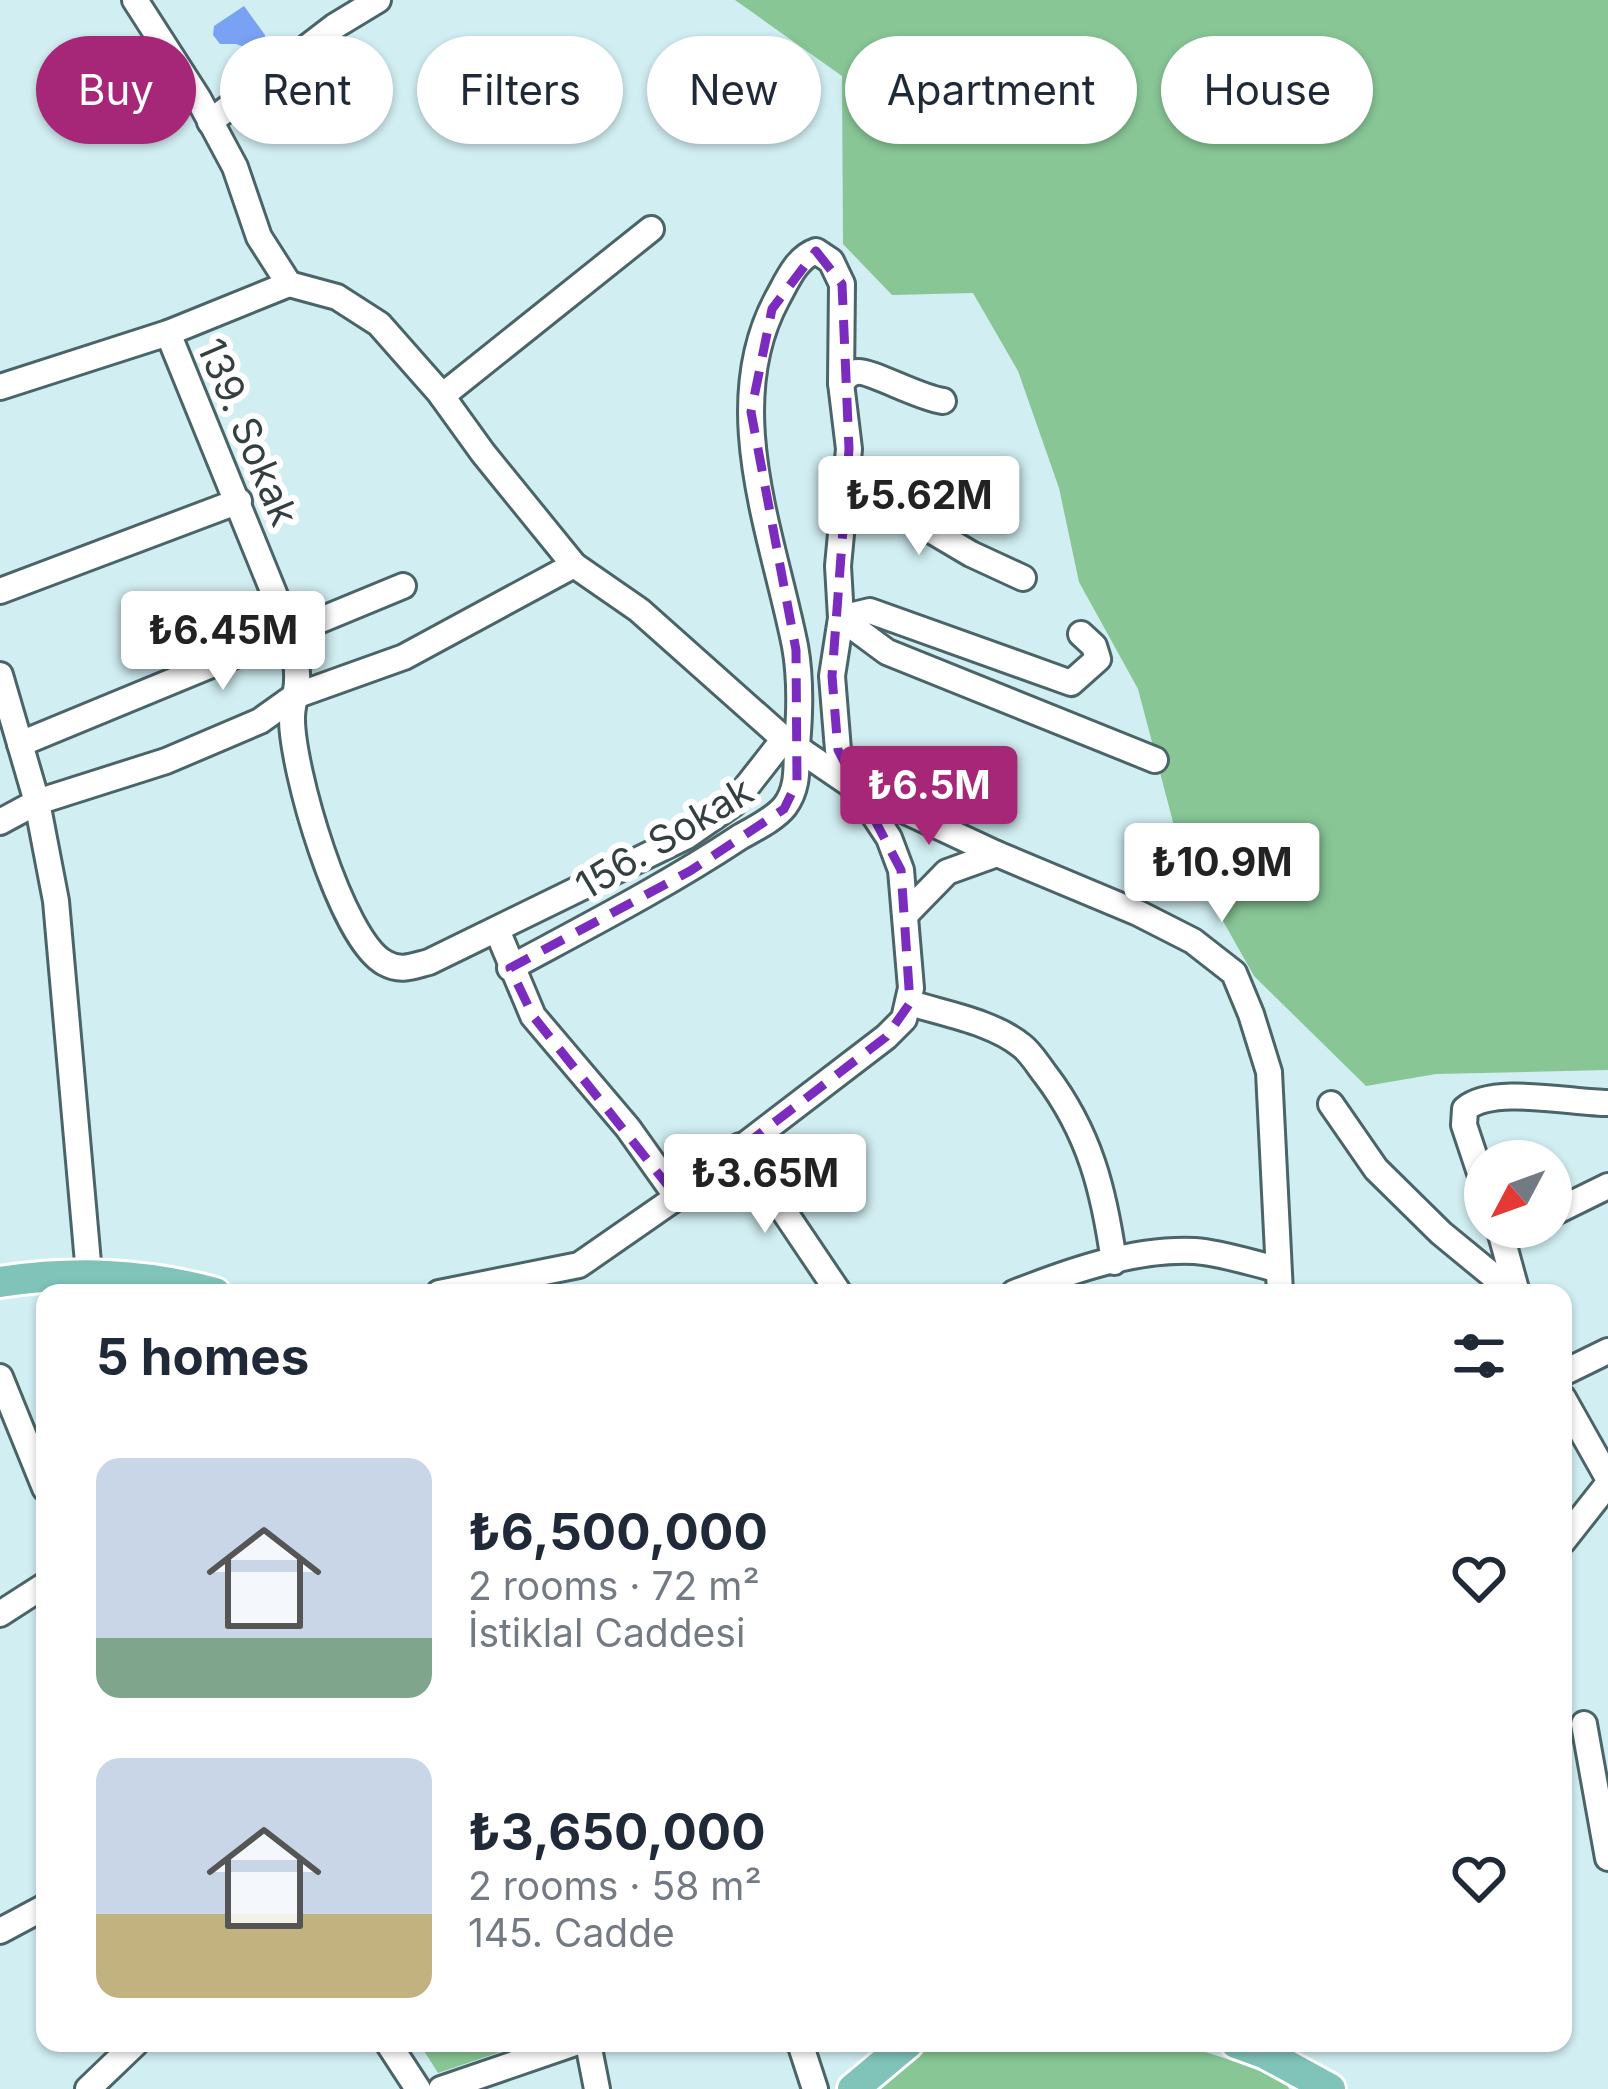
<!DOCTYPE html>
<meta charset="utf-8">
<style>
body{margin:0;font-family:Inter,sans-serif;background:#f2f2f3;color:#1f2937;height:100vh;display:flex;flex-direction:column;font-size:45px;white-space:nowrap}
*{box-sizing:border-box;margin:0}
p{font-size:39px;color:#747a83}
.icon{flex:none;width:66px;height:66px;fill:none;stroke:currentColor;stroke-width:2;stroke-linecap:round;stroke-linejoin:round}
.map{position:relative;flex:1;overflow:hidden}
.details{position:absolute;left:36px;top:1284px;width:1536px;height:768px;display:flex;flex-direction:column;background:#fff;border-radius:24px;box-shadow:0 3px 9px #0004}
.details>*{flex:none}
.guide{position:absolute;left:36px;top:36px;width:1536px;height:108px;display:flex;gap:24px}
.needle{width:78px;rotate:229deg}
.buttons{position:absolute;left:1464px;top:1140px;display:grid;gap:24px}
.buttons a{display:grid;place-items:center;width:108px;height:108px;border-radius:50%;background:#fff;box-shadow:0 3px 9px #0004;font-size:60px}
.price{position:absolute;translate:-50% -102px;padding:0 27px;border-radius:12px;background:#fff;color:#222;font-size:39px;line-height:78px;filter:drop-shadow(0 3px 6px #0008)}
.price::after{content:'';position:absolute;left:50%;top:72px;width:36px;height:27px;margin-left:-18px;background:inherit;clip-path:polygon(0 0,100% 0,50% 100%)}
.price.on{background:#a62677;color:#fff}
ul{padding:0;list-style:none}
li{display:flex;align-items:center;gap:36px;height:300px;padding:0 60px}
li span{display:grid;place-items:center;flex:none;width:336px;height:240px;border-radius:24px;color:#555}
li>.icon{margin-inline-start:auto}
span .icon{width:144px;height:144px;fill:#fffc;stroke-width:1}
li b{font-size:51px}
h2{display:flex;justify-content:space-between;align-items:center;height:144px;padding:0 60px;font-size:51px}
.chip{padding:0 42px;border-radius:54px;background:#fff;box-shadow:0 3px 9px #0004;font-size:42px;line-height:108px}
.chip.on{background:#a62677;color:#fff}
.map>svg:first-child{display:block}
.green{fill:#88c696}
.water{fill:#79a2f3}
.lines{fill:none;stroke-linecap:round;stroke-linejoin:round}
.minor-casing{stroke:#4a6467;stroke-width:30}
.major-casing{stroke:#fff;stroke-width:36}
.minor{stroke:#fff;stroke-width:24}
.major{stroke:#80c3b8;stroke-width:30}
.marked{fill:none;stroke:#7b2cbf;stroke-width:9;stroke-dasharray:24 15;stroke-linejoin:round}
.labels{text-anchor:middle;stroke-width:12;stroke-linejoin:round;paint-order:stroke}
.street-label{font-size:39px;fill:#343f41;stroke:#fff}
</style>
<div class="map">
<svg width="1608" height="2089" viewBox="0 0 1608 2089">
<rect width="100%" height="100%" fill="#d1eef2"/>
<g class="green">
<polygon points="735,0 1608,0 1608,1070 1436,1074 1366,1086 1254,976 1178,841 1138,689 1079,582 1059,488 1018,371 973,293 892,295 843,244 842,76"/>
<polygon points="419,2043 527,2043 438,2073"/>
<polygon points="944,2043 1177,2043 1284,2077 1289,2089 879,2089 910,2055"/>
</g>
<polygon class="water" points="244,6 265,35 264,45 256,51 236,44 220,44 213,35 214,26"/>
<g class="lines">
<defs>
<g id="minor">
<polyline points="135,0 198,98 235,167 259,237 289,284 337,297 379,324 439,392 483,453 574,565 639,610 784,739 856,788 889,838 901,870 911,988 904,1019 886,1037 677,1197 579,1265 439,1293"/>
<polyline points="210,122 335,26 378,0"/>
<path d="M168,333l123,302c3,14 7,31 6,45 0,13 -5,25 -5,37 -1,50 49,223 93,246 16,9 28,3 44,-1l258,-126 46,-32 51,-65"/>
<polyline points="0,387 168,333 289,284"/>
<polyline points="442,396 651,229"/>
<path d="M943,401c-24,-3 -73,-31 -86,-29 -8,1 -10,5 -16,11l8,66 -11,117 3,52 -9,58 6,74 18,38 141,66 141,59 55,28 41,32 17,41 18,58 11,221"/>
<polyline points="846,480 971,554 1023,578"/>
<polyline points="0,591 239,501"/>
<polyline points="841,618 887,652 1155,760"/>
<polyline points="841,618 870,611 1071,683 1098,659 1094,646 1081,634"/>
<polyline points="0,675 37,802 56,901 89,1274"/>
<polyline points="20,744 403,586"/>
<polyline points="0,822 37,802 166,761 260,721 295,696 404,657 574,565"/>
<polyline points="906,914 947,872 997,854"/>
<polyline points="497,930 533,1016 628,1128 677,1197"/>
<path d="M510,968c78,-42 156,-82 230,-131 14,-8 35,-18 45,-31 14,-19 11,-39 12,-61 3,-33 4,-66 -2,-99 -22,-111 -76,-239 -18,-347 10,-18 19,-41 39,-48l15,10 11,23 -1,99"/>
<path d="M910,1003c35,11 83,19 112,43 9,7 16,19 23,28 45,59 59,117 69,188"/>
<polyline points="1331,1104 1376,1169 1441,1233 1514,1293"/>
<polyline points="740,1146 839,1293"/>
<path d="M1485,1188l-21,-63 1,-16c28,-24 107,-6 143,-6"/>
<polyline points="1551,1214 1608,1186"/>
<polyline points="1499,1227 1517,1293"/>
<polyline points="1522,1228 1525,1227"/>
<path d="M1014,1293c56,-22 121,-45 181,-42 27,2 56,12 82,18"/>
<polyline points="1563,1373 1608,1351"/>
<polyline points="0,1377 45,1488"/>
<polyline points="1563,1398 1608,1478"/>
<polyline points="1563,1541 1608,1484"/>
<polyline points="0,1614 45,1585"/>
<polyline points="1584,1724 1608,1858"/>
<polyline points="0,1931 45,1907"/>
<polyline points="388,2043 418,2089"/>
<polyline points="588,2043 597,2089"/>
<polyline points="800,2043 815,2089"/>
<polyline points="88,2089 136,2043"/>
<polyline points="441,2089 575,2043"/>
</g>
<g id="major">
<path d="M0,1282c74,-11 142,-9 215,11"/>
<polyline points="1236,2043 1266,2054 1330,2089"/>
<polyline points="853,2089 908,2043"/>
</g>
</defs>
<use href="#minor" class="minor-casing"/>
<use href="#major" class="major-casing"/>
<use href="#minor" class="minor"/>
<use href="#major" class="major"/>
</g>
<path class="marked" d="M816,251l26,33 7,165 -17,227 6,74 63,120 9,133 -24,34 -209,160 -144,-181 -23,-48 180,-97 94,-62 13,-27 -1,-132 -45,-238 21,-103z"/>
<g class="labels">
<g class="street-label">
<text transform="translate(248 432) rotate(67)" y="14">139. Sokak</text>
<text transform="translate(664 838) rotate(-31)" y="14">156. Sokak</text>
</g>
</g>
</svg>
<div class="buttons">
<a><svg class="needle" viewBox="-14 -14 28 28"><path d="M0-13l5 13h-10z" fill="#e53935"/><path d="M0 13l5-13h-10z" fill="#747a83"/></svg></a>
</div>
<b class="price" style="left:919px;top:558px">₺5.62M</b>
<b class="price" style="left:223px;top:693px">₺6.45M</b>
<b class="price on" style="left:929px;top:848px">₺6.5M</b>
<b class="price" style="left:1222px;top:925px">₺10.9M</b>
<b class="price" style="left:765px;top:1236px">₺3.65M</b>
<div class="guide">
<a class="chip on">Buy</a>
<a class="chip">Rent</a>
<a class="chip">Filters</a>
<a class="chip">New</a>
<a class="chip">Apartment</a>
<a class="chip">House</a>
</div>
<section class="details">
<h2>5 homes<svg class="icon" aria-label="filters" viewBox="0 0 24 24"><path d="M4 7h16M4 17h16"/><circle cx="9" cy="7" r="2"/><circle cx="15" cy="17" r="2"/></svg></h2>
<ul>
<li><span style="background:linear-gradient(#c9d6e8 75%,#7fa58c 0)"><svg class="icon" aria-label="home" viewBox="0 0 24 24"><path d="M3 11l9-7 9 7M6 9v11h12V9"/></svg></span><div><b>₺6,500,000</b><p>2 rooms · 72 m²</p><p>İstiklal Caddesi</p></div><svg class="icon" aria-label="heart" viewBox="0 0 24 24"><path d="M12 20l-8-8c-3-5 5-10 8-4 3-6 11-1 8 4z"/></svg></li>
<li><span style="background:linear-gradient(#c9d6e8 65%,#c2b280 0)"><svg class="icon" aria-label="home" viewBox="0 0 24 24"><path d="M3 11l9-7 9 7M6 9v11h12V9"/></svg></span><div><b>₺3,650,000</b><p>2 rooms · 58 m²</p><p>145. Cadde</p></div><svg class="icon" aria-label="heart" viewBox="0 0 24 24"><path d="M12 20l-8-8c-3-5 5-10 8-4 3-6 11-1 8 4z"/></svg></li>
</ul>
</section>
</div>
